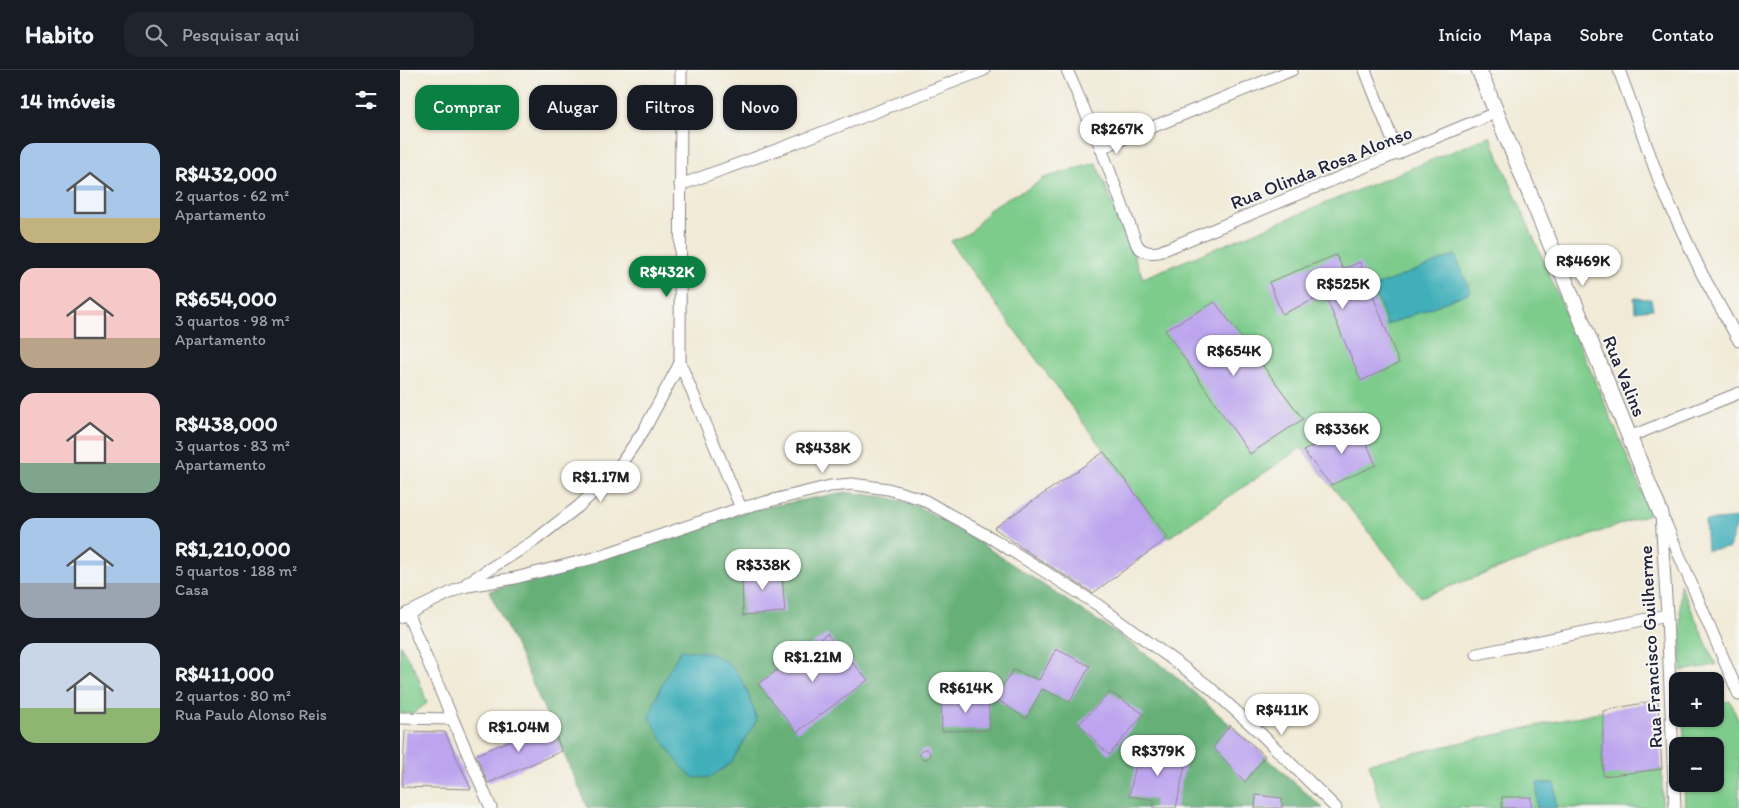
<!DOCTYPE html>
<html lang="pt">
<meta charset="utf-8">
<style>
body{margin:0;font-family:Itim,sans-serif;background:#20242c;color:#f1f3f6;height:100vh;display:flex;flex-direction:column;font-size:19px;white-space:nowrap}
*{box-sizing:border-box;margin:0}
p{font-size:16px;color:#9ea1a6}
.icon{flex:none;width:28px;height:28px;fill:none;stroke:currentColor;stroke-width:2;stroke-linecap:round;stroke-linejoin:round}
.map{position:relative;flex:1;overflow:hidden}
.drawer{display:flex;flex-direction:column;background:#171b24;width:400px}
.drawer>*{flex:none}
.guide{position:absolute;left:15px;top:15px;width:475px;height:45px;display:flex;gap:10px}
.controls{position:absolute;left:1269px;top:602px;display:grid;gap:10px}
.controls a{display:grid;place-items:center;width:55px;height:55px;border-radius:10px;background:#171b24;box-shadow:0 1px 4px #0004;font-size:25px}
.price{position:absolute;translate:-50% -42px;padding:0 11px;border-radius:18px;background:#fff;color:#222;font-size:16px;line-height:32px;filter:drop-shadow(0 1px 2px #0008)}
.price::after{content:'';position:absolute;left:50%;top:30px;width:15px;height:11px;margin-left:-8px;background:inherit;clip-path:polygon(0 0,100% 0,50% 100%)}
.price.on{background:#0b8043;color:#fff}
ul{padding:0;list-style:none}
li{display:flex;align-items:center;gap:15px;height:125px;padding:0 20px}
li span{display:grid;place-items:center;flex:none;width:140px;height:100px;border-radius:15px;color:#555}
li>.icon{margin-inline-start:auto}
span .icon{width:60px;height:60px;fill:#fffc;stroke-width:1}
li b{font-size:21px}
h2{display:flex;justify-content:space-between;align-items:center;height:60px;padding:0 20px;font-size:21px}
.chip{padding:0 18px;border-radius:15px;background:#171b24;box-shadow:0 1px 4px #0004;font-size:18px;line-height:45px}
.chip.on{background:#0b8043;color:#fff}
header{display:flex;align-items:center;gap:30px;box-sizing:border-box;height:70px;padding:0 25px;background:#171b24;border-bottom:1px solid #363941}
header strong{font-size:24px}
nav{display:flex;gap:28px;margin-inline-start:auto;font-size:18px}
.search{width:350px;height:45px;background:#20242c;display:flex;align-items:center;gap:12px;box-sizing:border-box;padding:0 18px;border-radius:15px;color:#9ea1a6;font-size:19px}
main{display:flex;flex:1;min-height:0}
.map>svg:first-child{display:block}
.green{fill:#7ecc8c;stroke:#507764}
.forest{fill:#66b078;stroke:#44695a}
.water{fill:#3fafba;stroke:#30687a}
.building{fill:#bca4ee}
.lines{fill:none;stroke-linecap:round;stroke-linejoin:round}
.minor-casing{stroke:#8a8688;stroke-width:13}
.tertiary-casing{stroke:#8a8688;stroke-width:17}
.minor{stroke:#fff;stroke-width:11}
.tertiary{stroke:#fff;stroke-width:15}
.labels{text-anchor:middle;stroke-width:4;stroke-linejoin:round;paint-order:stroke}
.street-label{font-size:19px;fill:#22223b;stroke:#f6f6f2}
</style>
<header>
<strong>Habito</strong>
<div class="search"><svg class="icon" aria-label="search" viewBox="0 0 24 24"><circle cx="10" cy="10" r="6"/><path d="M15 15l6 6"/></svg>Pesquisar aqui</div>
<nav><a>Início</a><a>Mapa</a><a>Sobre</a><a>Contato</a></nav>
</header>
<main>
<section class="drawer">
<h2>14 imóveis<svg class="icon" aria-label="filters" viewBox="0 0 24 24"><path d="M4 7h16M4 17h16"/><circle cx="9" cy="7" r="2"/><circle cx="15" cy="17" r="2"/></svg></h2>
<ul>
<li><span style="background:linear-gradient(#a9c7e8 75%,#c2b280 0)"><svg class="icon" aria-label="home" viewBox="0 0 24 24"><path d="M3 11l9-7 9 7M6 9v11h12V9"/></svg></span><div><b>R$432,000</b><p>2 quartos · 62 m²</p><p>Apartamento</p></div></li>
<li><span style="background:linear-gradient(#f6c9c9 70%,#b9a48a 0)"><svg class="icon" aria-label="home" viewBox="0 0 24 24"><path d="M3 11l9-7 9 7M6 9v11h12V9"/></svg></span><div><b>R$654,000</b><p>3 quartos · 98 m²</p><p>Apartamento</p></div></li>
<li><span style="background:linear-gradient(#f6c9c9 70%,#7fa58c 0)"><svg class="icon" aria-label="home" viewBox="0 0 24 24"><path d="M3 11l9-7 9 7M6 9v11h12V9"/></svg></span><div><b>R$438,000</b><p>3 quartos · 83 m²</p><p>Apartamento</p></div></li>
<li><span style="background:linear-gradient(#a9c7e8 65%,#9aa5b1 0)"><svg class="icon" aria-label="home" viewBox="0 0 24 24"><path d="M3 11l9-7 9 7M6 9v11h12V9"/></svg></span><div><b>R$1,210,000</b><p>5 quartos · 188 m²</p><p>Casa</p></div></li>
<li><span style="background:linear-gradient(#c9d6e8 65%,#8fb573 0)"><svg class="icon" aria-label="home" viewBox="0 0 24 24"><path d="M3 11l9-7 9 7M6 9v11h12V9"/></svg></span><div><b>R$411,000</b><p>2 quartos · 80 m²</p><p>Rua Paulo Alonso Reis</p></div></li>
</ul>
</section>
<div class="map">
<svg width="1339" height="738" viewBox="0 0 1339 738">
<rect width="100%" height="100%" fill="#f6f6f2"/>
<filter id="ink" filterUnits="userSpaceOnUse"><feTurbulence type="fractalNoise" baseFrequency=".02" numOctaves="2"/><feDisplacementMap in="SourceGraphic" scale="10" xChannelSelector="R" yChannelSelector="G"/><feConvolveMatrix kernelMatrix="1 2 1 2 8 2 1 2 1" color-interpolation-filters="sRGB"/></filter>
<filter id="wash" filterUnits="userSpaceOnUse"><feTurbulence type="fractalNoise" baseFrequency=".0096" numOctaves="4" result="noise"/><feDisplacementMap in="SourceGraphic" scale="20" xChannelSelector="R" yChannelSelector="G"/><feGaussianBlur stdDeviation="1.12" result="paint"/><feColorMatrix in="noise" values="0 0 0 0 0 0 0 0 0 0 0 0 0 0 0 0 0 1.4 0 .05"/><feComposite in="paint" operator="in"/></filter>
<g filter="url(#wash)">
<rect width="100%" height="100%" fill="#f1ead6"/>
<g class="green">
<polygon points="1090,66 1251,442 1249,444 1021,527 901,378 768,468 561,187 551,171 570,163 590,139 607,128 630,118 644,108 696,93 743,208"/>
<polygon points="1280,514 1316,595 1281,601"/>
<polygon points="0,574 17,604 27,633 13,644 0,643"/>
<polygon points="1330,631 1339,652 1339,738 1285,738 1284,714 1315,714 1315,676 1284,676 1283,649 1315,649 1315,634"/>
<polygon points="1203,641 1203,705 1262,699 1262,738 981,738 969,693"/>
</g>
<polygon class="forest" points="445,422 487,427 518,436 571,467 716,563 770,601 923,738 188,738 123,592 89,521 347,441"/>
<g class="water">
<polygon points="1055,185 1071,222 987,255 973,217"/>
<polygon points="1234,228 1251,229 1253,239 1235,241"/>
<polygon points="1339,448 1329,478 1307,480 1305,451"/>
<path d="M281,580c8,1 19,1 27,3 32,10 40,38 49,67l-26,43 -20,14 -17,1c-20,-16 -32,-39 -45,-61 9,-24 18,-46 32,-67z"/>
<polygon points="1137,713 1155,713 1156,738 1137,738"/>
</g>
<g id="blocks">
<g class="building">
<polygon points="936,185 943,199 960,192 999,293 961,311 925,225 882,244 869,212"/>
<polygon points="815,232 903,349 850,384 765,260"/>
<polygon points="958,354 976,395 931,415 903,381"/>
<polygon points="704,382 768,468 693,523 625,480 594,458"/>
<polygon points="381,493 385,542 343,545 342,502"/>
<polygon points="427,564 468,610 397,662 358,614"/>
<polygon points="656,579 690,596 670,632 642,619 626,649 595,628 613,600 639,610"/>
<polygon points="710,622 744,644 709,685 679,654"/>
<polygon points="588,626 590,660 542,661 541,630"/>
<polygon points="1258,630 1262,699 1203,706 1203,641"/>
<polygon points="150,653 162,681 88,713 76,685"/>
<polygon points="830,655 865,686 845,712 813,677"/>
<polygon points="5,661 45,662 71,719 2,717"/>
<polygon points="740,677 787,686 776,738 753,738 755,730 729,726"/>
<circle cx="525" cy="684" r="5"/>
<polygon points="856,725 882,728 882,738 855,738"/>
<rect x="1102" y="727" width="29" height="11"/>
</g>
</g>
</g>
<g filter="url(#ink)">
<use href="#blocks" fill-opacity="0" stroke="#8a8688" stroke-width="1"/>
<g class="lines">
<defs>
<g id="minor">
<polyline points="281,0 280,293 341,438"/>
<path d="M667,0l34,78 36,97c6,8 12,8 22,7l336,-139"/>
<polyline points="965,0 998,84"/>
<polyline points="1219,0 1262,118 1302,204 1339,271"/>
<polyline points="701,78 892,0"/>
<polyline points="280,115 382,78 584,0"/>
<polyline points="1229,367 1339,323"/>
<polyline points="1261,444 1267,545 1275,738"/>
<polyline points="1265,452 1339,625"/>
<polyline points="67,513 134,471 179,436 216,401 244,360 280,293"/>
<polyline points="7,543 91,738"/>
<polyline points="0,547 62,517 115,508 194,488 341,438 430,416 452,414 488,419 522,429 593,469 698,535 807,615 859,662 936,738"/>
<polyline points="1077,584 1267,545"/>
<polyline points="0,648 52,649"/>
</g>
<polyline id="tertiary" points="1079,0 1261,444"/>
</defs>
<use href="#minor" class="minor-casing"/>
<use href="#tertiary" class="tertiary-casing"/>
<use href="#minor" class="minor"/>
<use href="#tertiary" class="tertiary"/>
</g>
</g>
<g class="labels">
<g class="street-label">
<text transform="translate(921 97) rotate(-22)" y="7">Rua Olinda Rosa Alonso</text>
<text transform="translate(1225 306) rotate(68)" y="7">Rua Valins</text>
<text transform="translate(1250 577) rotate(-93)" y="7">Rua Francisco Guilherme</text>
</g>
</g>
</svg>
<div class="controls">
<a>+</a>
<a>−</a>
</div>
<b class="price" style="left:717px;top:85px">R$267K</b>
<b class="price" style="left:1183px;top:217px">R$469K</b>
<b class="price on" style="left:267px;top:228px">R$432K</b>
<b class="price" style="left:943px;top:240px">R$525K</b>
<b class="price" style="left:834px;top:307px">R$654K</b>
<b class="price" style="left:942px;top:385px">R$336K</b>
<b class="price" style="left:423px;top:404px">R$438K</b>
<b class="price" style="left:201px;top:433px">R$1.17M</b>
<b class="price" style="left:363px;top:521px">R$338K</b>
<b class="price" style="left:413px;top:613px">R$1.21M</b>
<b class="price" style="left:566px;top:644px">R$614K</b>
<b class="price" style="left:882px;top:666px">R$411K</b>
<b class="price" style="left:119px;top:683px">R$1.04M</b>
<b class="price" style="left:758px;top:707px">R$379K</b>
<div class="guide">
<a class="chip on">Comprar</a>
<a class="chip">Alugar</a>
<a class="chip">Filtros</a>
<a class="chip">Novo</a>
</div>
</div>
</main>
